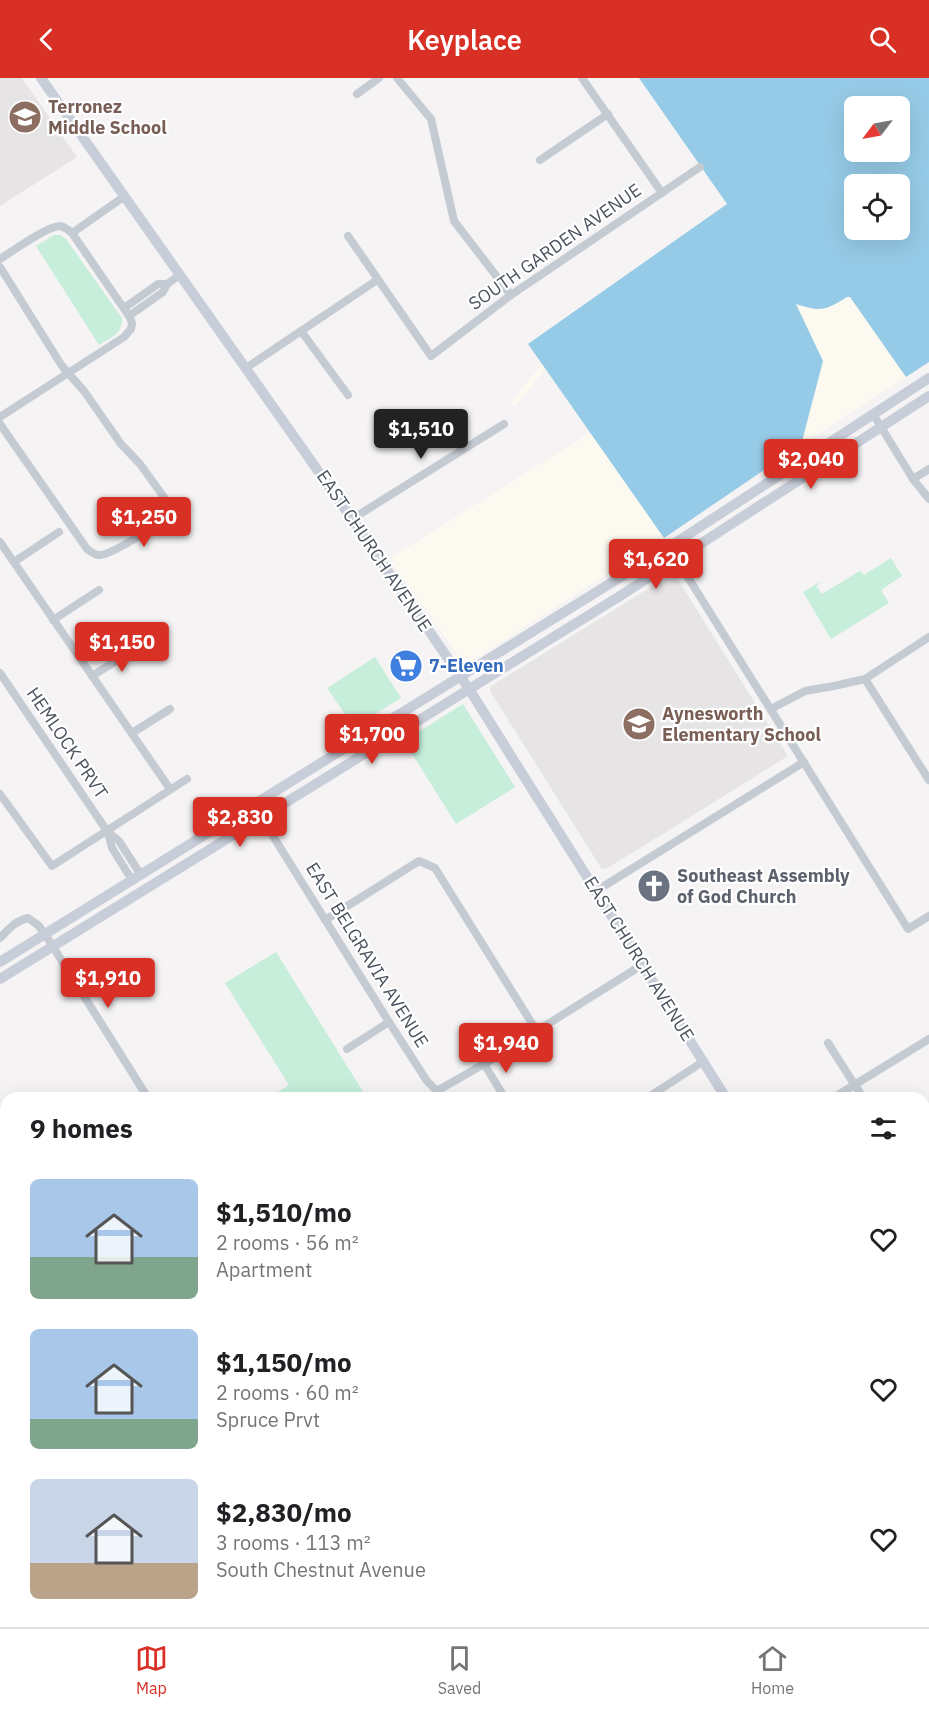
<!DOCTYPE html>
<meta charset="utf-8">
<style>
body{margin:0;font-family:"IBM Plex Sans",sans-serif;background:#f6f6f6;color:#202124;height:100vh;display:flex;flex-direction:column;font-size:22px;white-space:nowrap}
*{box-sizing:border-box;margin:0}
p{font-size:20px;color:#757577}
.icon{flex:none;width:33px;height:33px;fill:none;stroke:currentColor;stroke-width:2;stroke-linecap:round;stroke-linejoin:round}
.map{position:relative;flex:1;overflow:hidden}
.panel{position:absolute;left:0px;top:1014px;width:930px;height:536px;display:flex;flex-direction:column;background:#fff;border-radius:18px 18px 0 0;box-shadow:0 6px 24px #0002}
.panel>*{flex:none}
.needle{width:39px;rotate:238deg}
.tools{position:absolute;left:844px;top:18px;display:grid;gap:12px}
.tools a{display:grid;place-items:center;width:66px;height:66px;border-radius:9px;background:#fff;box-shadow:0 6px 24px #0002;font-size:30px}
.price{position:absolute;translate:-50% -51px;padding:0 14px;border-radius:6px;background:#d93025;color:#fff;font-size:20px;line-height:39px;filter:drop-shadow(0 2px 3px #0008)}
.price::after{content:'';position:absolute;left:50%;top:36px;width:18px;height:14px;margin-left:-9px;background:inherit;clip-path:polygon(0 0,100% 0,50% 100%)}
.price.current{background:#222;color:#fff}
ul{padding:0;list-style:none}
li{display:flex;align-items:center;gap:18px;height:150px;padding:0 30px}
li span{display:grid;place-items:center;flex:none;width:168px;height:120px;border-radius:9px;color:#555}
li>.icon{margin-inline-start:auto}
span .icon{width:72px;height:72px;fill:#fffc;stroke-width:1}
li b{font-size:26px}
h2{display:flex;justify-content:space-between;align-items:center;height:72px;padding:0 30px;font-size:26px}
header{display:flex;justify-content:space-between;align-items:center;height:78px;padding:0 30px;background:#d93025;color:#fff;font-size:27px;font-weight:600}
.tabs{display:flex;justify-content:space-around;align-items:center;height:84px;border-top:2px solid #e0e0e0;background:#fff;font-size:16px;color:#757577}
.tabs a{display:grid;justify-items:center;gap:3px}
.tabs .current{color:#d93025}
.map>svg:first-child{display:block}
.commercial{fill:#fcfaf0}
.education{fill:#e6e4e4}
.green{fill:#c6eedb}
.water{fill:#96cbe7;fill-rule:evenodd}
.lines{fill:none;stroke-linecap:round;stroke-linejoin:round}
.stream{stroke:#96cbe7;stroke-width:2}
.street{stroke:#c5cbd3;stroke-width:8}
.secondary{stroke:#c7cdd9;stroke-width:10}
.labels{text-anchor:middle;stroke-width:4.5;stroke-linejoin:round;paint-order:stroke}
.education-label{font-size:18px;font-weight:bold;fill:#785e54;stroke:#fff;text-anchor:start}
.street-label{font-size:18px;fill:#4b535f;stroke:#fff}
.shop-label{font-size:18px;font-weight:bold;fill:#366cbe;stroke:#fff;text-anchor:start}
.worship-label{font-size:18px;font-weight:bold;fill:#5b616d;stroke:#fff;text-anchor:start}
</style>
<header><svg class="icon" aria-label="back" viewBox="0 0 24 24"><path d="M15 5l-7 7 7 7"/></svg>Keyplace<svg class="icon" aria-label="search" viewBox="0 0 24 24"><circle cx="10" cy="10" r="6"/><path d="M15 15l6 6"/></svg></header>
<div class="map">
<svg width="929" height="1549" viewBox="0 0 929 1549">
<rect width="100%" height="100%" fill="#f5f3f3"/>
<g class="commercial">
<polygon points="847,218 851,219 906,299 801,367 823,283 795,225 812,231 832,228"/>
<polygon points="542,286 545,291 515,329 510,326"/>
<polygon points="590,355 664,460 468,585 462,583 392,484 392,479"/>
<polygon points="6,1182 6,1324 0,1327 0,1186"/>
</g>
<g class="education">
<polygon points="0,0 22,0 77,79 0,128"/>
<polygon points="674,495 788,678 606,791 601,790 490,613 491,608"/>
<polygon points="126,1544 294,1544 285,1549 129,1549"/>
</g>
<g class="green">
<path d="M54,157h6l6,4 56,79c1,16 -12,20 -23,27l-63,-99z"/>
<polygon points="891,480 902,498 881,512 889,525 831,561 803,514 820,504 820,505 816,508 822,516 860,493 864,497"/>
<polygon points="375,579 401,620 354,649 327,610"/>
<polygon points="463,626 515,709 456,746 404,663"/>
<polygon points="276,874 367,1020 268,1020 289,1007 225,905"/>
<polygon points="6,1324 6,1544 126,1544 129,1549 0,1549 0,1327"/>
<polygon points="924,1361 929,1369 929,1458 924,1461"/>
</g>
<g class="water">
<path d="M639,0h290v284l-23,15 -56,-80h-3c-23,14 -25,15 -51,7l27,57 -22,84 -137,93 -136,-194 199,-140zM855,28h45v46h-45zM855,106h45v46h-45z"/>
<polygon points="6,1335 6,1475 0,1462 0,1339"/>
<polygon points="49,1544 96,1544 100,1549 53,1549"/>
</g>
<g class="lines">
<polyline class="stream" points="924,1349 929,1357"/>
<g class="street">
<polyline points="397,0 431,41 454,143 511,217"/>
<polyline points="582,0 662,115"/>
<polyline points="357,16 379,0"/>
<polyline points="540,82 608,36"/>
<polyline points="72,155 125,118"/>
<polyline points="348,158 431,278 511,217 700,89"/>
<path d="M0,181c11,-7 49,-34 60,-33 5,1 8,4 12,7l57,83 3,7 -1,6 -7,8 -124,80"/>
<path d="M0,189l62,99 22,25 37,53 19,20 26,36 2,12 -3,6c-9,8 -55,38 -66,37 -4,0 -8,-3 -12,-6l-87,-125"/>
<polyline points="124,230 158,206 167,206"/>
<polyline points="129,238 163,214 167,206 180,197"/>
<polyline points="301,253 348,317"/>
<polyline points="246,290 377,202"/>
<polyline points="873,336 913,401 929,421"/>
<polyline points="913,401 929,391"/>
<polyline points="352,441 504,346"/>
<polyline points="0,464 170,711"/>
<polyline points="669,469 908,851 929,838"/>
<polyline points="14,484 59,454"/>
<polyline points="53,542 99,512"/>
<polyline points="0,595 107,753 119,763 141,797"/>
<polyline points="92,598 138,569"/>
<polyline points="865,601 929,702"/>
<polyline points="771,631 805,613 834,608 865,601 929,559"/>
<polyline points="132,655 170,631"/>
<polyline points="0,716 52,788 187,701"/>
<polyline points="253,726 389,944 427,1003 437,1013 484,986 642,887"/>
<polyline points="108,754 112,770 132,802"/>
<polyline points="596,813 804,684"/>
<polyline points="325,842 419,783 435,790 536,952"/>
<path d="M0,860c9,-9 15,-17 28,-20l10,7 7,9 103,164"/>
<polyline points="828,965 863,1020"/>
<polyline points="347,971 389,944"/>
<polyline points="484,986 505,1020"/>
<polyline points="647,1020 704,983"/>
<polyline points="833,1020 929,961"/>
<polyline points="924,1092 929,1089"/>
<polyline points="924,1119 929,1127"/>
<polyline points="478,1544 481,1549"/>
<polyline points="594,1549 603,1544"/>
</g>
<g class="secondary">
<polyline points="41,0 352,441 469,611 726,1020"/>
<polyline points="0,884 669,469 929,300"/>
<polyline points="0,901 620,518 929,318"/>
<polyline points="924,1335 929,1343"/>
<polyline points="924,1480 929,1477"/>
<polyline points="809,1549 818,1544"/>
</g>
</g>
<defs>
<symbol id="school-disc" viewBox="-11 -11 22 22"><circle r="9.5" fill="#8d6e63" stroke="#fff"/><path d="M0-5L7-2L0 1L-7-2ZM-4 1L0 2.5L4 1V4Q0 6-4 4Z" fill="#fff"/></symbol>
<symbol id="supermarket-disc" viewBox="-11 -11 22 22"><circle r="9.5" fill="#3f7fe0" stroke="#fff"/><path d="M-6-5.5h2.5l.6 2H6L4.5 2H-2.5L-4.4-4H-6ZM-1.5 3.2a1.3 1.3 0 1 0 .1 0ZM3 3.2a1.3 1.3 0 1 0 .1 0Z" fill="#fff"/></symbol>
<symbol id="church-disc" viewBox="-11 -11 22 22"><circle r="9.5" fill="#6b7280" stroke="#fff"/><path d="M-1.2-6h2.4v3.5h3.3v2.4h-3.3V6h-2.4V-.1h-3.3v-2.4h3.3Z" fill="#fff"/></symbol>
</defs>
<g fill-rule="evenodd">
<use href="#school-disc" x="6" y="20" width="38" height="38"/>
<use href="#supermarket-disc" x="387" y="569" width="38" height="38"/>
<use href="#school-disc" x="620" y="627" width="38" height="38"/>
<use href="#church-disc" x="635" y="789" width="38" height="38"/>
</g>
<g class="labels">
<g class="education-label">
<text x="48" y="35">Terronez<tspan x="48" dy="21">Middle School</tspan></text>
<text x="662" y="642">Aynesworth<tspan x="662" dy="21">Elementary School</tspan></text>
</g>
<g class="street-label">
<text transform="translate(555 169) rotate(-35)" y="6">SOUTH GARDEN AVENUE</text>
<text transform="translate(374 473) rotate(56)" y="6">EAST CHURCH AVENUE</text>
<text transform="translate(67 665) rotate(56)" y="6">HEMLOCK PRVT</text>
<text transform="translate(367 877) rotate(58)" y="6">EAST BELGRAVIA AVENUE</text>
<text transform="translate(639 881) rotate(58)" y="6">EAST CHURCH AVENUE</text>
</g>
<g class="shop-label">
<text x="429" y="594">7-Eleven</text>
</g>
<g class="worship-label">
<text x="677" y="804">Southeast Assembly<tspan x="677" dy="21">of God Church</tspan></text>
</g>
</g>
</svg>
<div class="tools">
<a><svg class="needle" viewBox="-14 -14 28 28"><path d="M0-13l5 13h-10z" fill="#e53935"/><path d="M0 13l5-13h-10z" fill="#757577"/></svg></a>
<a><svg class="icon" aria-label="locate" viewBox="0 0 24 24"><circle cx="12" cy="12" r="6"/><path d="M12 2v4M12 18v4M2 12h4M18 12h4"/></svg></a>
</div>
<b class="price current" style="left:421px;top:382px">$1,510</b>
<b class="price" style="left:811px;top:412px">$2,040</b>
<b class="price" style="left:144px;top:470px">$1,250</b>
<b class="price" style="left:656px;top:512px">$1,620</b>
<b class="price" style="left:122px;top:595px">$1,150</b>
<b class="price" style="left:372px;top:687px">$1,700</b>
<b class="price" style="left:240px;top:770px">$2,830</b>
<b class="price" style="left:108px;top:931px">$1,910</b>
<b class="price" style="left:506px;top:996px">$1,940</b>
<section class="panel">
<h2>9 homes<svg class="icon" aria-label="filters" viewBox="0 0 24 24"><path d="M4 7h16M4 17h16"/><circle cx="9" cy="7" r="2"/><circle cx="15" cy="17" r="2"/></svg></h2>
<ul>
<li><span style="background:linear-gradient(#a9c7e8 65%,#7fa58c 0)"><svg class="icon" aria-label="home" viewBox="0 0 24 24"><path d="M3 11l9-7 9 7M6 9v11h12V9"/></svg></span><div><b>$1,510/mo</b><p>2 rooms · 56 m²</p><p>Apartment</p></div><svg class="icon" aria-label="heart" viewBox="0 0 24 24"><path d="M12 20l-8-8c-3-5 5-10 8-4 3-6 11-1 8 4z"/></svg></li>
<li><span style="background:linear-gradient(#a9c7e8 75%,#7fa58c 0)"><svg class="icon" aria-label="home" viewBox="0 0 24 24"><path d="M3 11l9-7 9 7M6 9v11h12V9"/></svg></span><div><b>$1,150/mo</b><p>2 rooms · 60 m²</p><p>Spruce Prvt</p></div><svg class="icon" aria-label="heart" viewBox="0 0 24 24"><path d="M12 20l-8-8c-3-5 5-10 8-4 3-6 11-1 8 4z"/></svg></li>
<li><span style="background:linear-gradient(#c9d6e8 70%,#b9a48a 0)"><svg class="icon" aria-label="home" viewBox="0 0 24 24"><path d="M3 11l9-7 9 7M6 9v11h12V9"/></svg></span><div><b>$2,830/mo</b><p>3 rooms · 113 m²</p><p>South Chestnut Avenue</p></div><svg class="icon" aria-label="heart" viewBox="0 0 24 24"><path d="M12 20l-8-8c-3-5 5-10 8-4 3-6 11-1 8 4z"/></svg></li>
</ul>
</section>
</div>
<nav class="tabs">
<a class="current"><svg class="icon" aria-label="map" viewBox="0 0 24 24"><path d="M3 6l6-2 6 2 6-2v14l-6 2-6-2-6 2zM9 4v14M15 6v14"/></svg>Map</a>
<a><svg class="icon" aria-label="saved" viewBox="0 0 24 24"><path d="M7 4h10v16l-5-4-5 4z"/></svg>Saved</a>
<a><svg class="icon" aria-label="home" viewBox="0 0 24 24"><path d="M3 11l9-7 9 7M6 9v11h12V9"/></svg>Home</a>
</nav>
